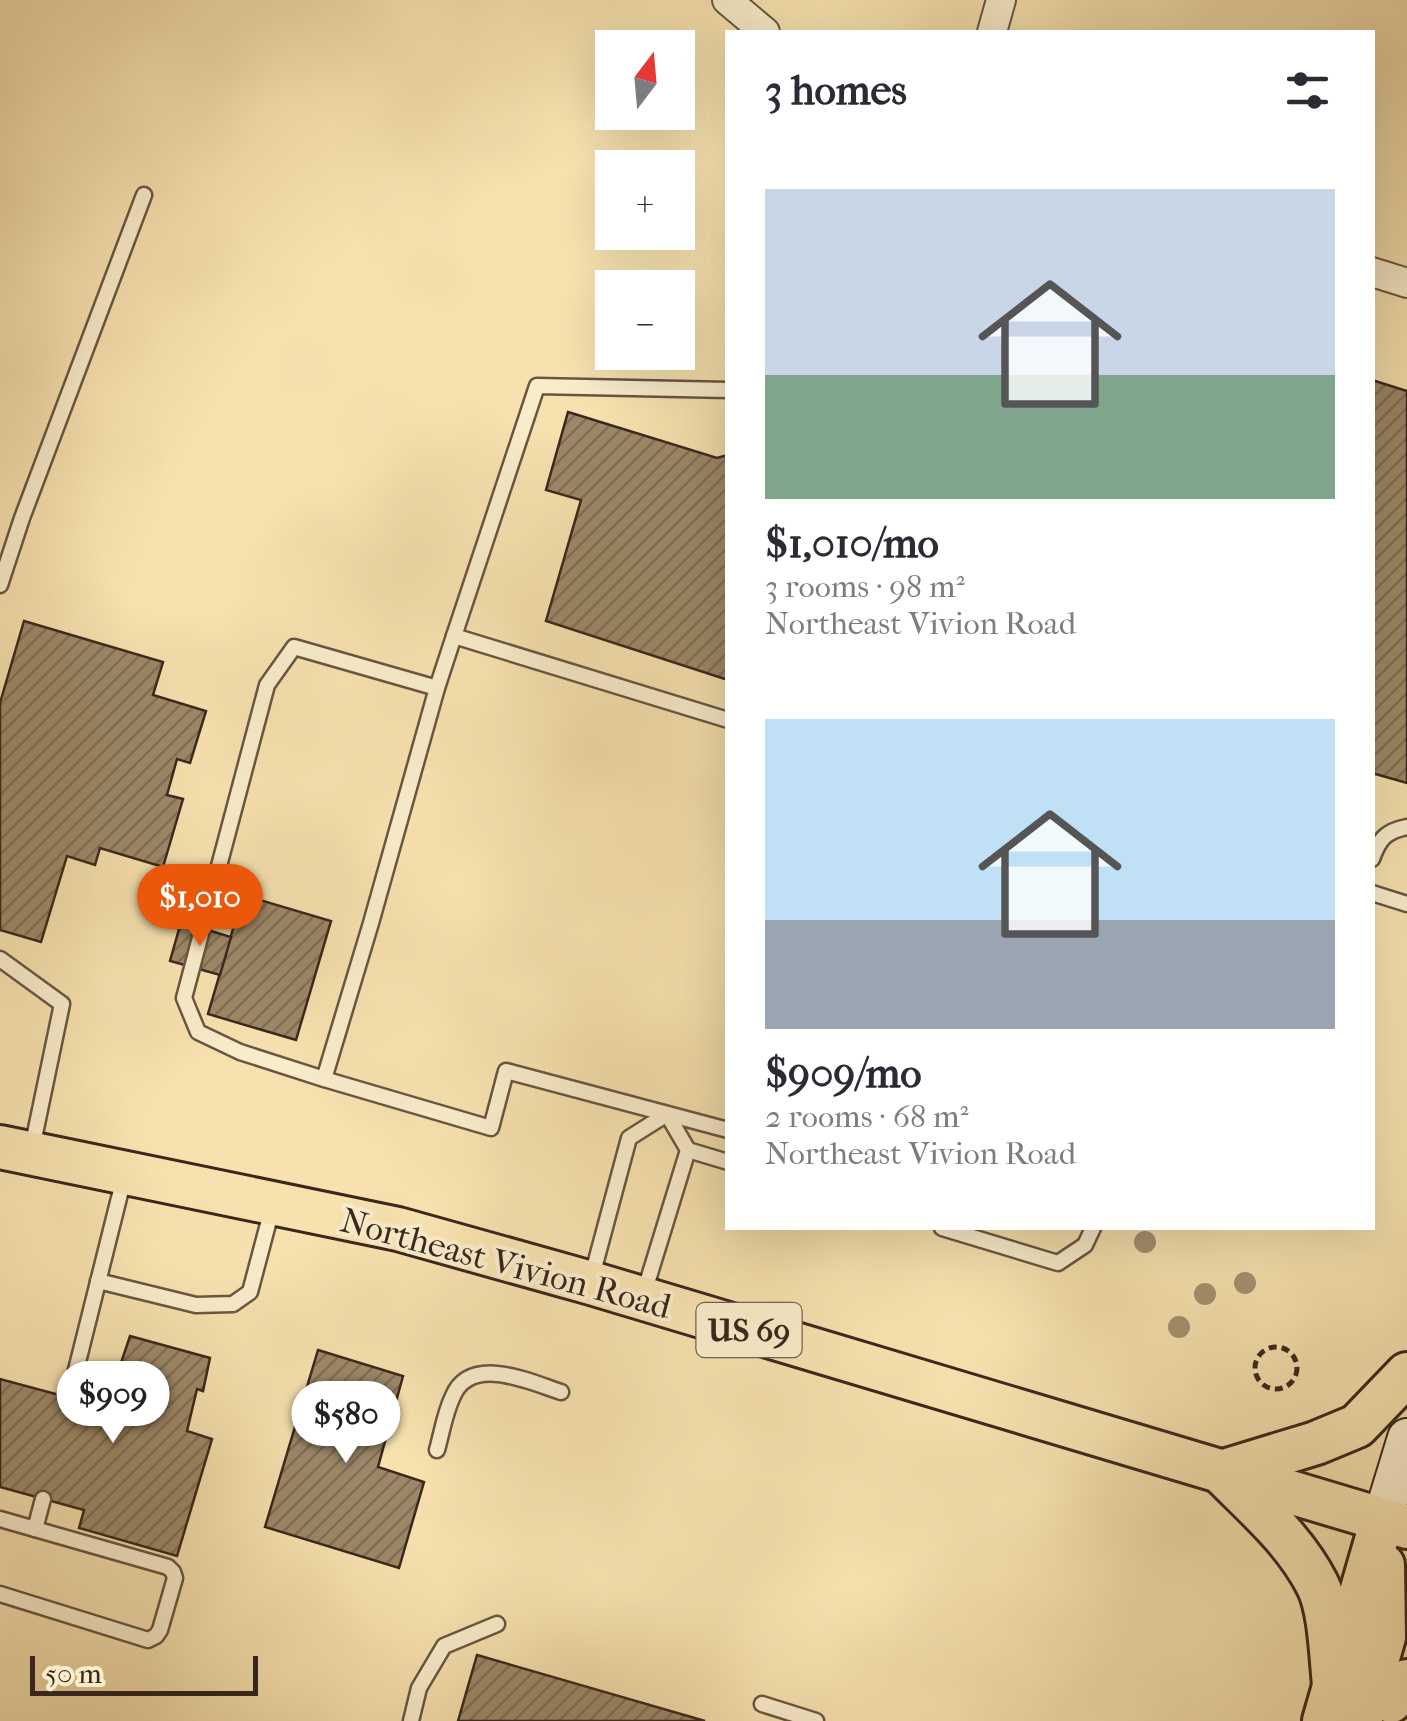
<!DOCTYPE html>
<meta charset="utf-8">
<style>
body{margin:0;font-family:"IM FELL French Canon",serif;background:#f7f7f7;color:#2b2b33;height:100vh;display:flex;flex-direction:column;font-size:38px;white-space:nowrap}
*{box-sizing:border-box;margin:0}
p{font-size:32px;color:#7c7c81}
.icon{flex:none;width:55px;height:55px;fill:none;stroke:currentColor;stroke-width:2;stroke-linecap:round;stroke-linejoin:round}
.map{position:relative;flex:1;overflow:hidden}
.drawer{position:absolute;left:725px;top:30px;width:650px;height:1200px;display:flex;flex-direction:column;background:#fff;border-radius:0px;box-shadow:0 10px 40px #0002}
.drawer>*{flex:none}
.needle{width:65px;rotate:16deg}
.buttons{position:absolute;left:595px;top:30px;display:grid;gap:20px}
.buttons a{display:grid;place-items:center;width:100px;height:100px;border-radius:0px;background:#fff;box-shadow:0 10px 40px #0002;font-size:50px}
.scale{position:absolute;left:30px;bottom:25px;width:228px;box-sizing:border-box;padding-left:10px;border:5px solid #3a271c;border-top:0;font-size:28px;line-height:35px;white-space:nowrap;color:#3a271c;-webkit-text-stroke:8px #f9eccb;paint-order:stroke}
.price{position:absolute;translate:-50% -85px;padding:0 22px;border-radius:35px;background:#fff;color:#222;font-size:32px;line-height:65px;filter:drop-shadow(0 2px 5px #0008)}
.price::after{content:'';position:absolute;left:50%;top:60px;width:30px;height:22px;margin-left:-15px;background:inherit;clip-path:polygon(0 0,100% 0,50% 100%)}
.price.current{background:#ea580c;color:#fff}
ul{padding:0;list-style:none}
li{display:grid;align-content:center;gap:20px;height:530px;padding:0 40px}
li span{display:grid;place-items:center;height:310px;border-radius:0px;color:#555}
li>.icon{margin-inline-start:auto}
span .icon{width:180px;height:180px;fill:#fffc;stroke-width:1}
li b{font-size:42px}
h2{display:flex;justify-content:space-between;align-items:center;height:120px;padding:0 40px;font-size:42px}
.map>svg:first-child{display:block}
.building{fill:url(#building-hatch);stroke:#3a271c;stroke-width:2.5}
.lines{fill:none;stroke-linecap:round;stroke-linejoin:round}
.service-casing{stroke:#695641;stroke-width:19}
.minor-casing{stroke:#695641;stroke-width:32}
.secondary-casing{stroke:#3a271c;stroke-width:42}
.primary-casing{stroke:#3a271c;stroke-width:48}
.path{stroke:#3a271c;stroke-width:5;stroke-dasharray:8 5;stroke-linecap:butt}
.service{stroke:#f9eccb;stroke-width:14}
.minor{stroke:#f9eccb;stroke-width:28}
.secondary{stroke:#f9eccb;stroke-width:38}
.primary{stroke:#f6e1af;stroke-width:42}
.tree{fill:#a4906f}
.labels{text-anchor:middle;stroke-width:8;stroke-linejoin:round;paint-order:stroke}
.shield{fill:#f9eccb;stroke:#736250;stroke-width:2.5}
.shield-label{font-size:32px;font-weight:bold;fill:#3a271c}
.street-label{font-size:35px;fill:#3a271c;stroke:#f9eccb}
</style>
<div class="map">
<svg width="1407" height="1721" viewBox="0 0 1407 1721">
<defs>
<pattern id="building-hatch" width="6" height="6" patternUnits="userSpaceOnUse" patternTransform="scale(2.5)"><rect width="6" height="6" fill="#9c8868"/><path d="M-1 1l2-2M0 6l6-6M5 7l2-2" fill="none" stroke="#806f55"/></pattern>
</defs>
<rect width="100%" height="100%" fill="#f6e1af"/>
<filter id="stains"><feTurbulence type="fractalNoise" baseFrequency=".002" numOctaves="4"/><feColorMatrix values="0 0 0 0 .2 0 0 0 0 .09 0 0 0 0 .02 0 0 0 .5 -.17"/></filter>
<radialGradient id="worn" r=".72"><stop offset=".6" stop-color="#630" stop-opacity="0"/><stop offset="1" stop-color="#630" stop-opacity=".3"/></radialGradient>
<g class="building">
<polygon points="1372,380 1407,391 1407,783 1372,773"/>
<polygon points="568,412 717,458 728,455 728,680 546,621 581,500 546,490"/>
<polygon points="24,621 163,662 153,695 206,711 190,763 177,759 167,795 183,799 163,867 100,848 95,865 67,856 41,942 0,930 0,703"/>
<polygon points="243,895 331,921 296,1040 208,1014"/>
<polygon points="181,922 231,937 220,975 170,961"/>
<polygon points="130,1336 210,1358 203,1391 197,1389 187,1431 212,1439 177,1556 79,1528 84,1510 0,1487 0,1379 89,1403 100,1369 117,1375"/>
<polygon points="318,1350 403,1376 378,1467 424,1482 399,1568 265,1527"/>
<polygon points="477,1655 705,1721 458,1721"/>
</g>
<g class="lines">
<defs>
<g id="service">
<polyline points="0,585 22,518 144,195"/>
<polyline points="454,636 537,386 728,390"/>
<polyline points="437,688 371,923 324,1079 491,1128 506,1071 728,1130"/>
<path d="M1372,859c7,-20 14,-28 35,-32"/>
<polyline points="1372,893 1407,904"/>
<polyline points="0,959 62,1004 32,1148"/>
<polyline points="324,1079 240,1052 198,1032 184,998 267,685 294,647 437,688 454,636 728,720"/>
<polyline points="688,1150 728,1162"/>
<polyline points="942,1228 1058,1263 1085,1245 1093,1228"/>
<polyline points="592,1276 629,1138 667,1114 688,1150 644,1293"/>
<polyline points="98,1281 196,1305 233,1304 250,1292 272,1209"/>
<polyline points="69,1398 124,1178"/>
<path d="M437,1450c5,-18 8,-38 16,-54 18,-42 77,-14 108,-4"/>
<polyline points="0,1519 168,1567 173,1572 175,1578 160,1630 156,1636 148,1640 0,1594"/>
<polyline points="35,1529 43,1499"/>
<polyline points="762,1704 816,1721"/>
<polyline points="411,1721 419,1688 444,1646 497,1624"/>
</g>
<g id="minor">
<polyline points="727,0 765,32"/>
<polyline points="992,32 1001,0"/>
<polyline points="1372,272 1407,283"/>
</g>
<polyline id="secondary" points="1382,1520 1407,1438"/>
<g id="primary">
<polyline points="0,1147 398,1229 591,1283 1407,1527"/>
<polyline points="1221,1472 1316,1443 1357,1426 1407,1374"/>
<path d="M1225,1476c33,33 70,65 92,108 13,24 14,73 17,101"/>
<polyline points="1391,1701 1407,1681"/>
<polyline points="1324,1721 1382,1520"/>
<polyline points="1360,1721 1384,1637 1383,1565"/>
</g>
</defs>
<use href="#service" class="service-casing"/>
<use href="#minor" class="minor-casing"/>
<use href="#secondary" class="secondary-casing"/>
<use href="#primary" class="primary-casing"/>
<circle class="path" cx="1276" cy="1368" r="21"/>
<use href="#service" class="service"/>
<use href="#minor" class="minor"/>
<use href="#secondary" class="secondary"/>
<use href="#primary" class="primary"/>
</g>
<g class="tree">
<circle cx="1145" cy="1242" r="11"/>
<circle cx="1245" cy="1283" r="11"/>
<circle cx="1205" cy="1294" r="11"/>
<circle cx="1179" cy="1327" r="11"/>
</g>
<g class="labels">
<rect class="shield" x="696.5" y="1303" width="105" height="54" rx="8"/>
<g class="shield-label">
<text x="749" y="1341">US 69</text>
</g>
<g class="street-label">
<text transform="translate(506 1263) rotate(15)" y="12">Northeast Vivion Road</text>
</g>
</g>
<rect width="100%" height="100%" filter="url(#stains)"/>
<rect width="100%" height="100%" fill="url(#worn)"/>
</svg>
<div class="buttons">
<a><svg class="needle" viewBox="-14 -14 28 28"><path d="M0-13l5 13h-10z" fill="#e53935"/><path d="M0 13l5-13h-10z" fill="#7c7c81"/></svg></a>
<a>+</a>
<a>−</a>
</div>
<div class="scale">50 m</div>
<b class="price current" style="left:200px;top:949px">$1,010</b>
<b class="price" style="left:113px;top:1446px">$909</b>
<b class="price" style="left:346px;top:1466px">$580</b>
<section class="drawer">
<h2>3 homes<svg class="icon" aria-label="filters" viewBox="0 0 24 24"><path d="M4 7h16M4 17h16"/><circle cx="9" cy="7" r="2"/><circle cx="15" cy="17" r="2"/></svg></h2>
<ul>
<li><span style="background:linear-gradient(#c9d6e8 60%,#7fa58c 0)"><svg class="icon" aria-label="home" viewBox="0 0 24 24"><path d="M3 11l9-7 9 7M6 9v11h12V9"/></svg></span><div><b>$1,010/mo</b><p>3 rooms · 98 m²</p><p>Northeast Vivion Road</p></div></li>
<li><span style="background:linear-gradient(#bfe0f5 65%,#9aa5b1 0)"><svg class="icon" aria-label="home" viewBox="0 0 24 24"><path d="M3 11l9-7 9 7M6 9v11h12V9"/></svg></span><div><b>$909/mo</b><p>2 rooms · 68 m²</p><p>Northeast Vivion Road</p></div></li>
</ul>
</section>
</div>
